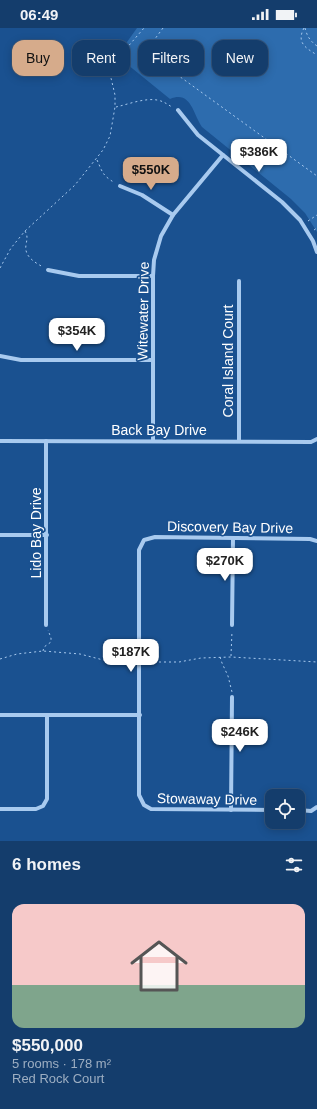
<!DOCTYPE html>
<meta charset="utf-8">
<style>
body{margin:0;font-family:Helvetica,sans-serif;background:#1d4472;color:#f1f3f6;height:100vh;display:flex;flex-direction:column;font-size:15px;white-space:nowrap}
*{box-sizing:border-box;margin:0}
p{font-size:13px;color:#9daec2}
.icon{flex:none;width:22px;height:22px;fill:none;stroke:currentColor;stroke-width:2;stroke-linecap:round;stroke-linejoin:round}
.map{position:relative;height:813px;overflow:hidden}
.details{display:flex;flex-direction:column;background:#143d6c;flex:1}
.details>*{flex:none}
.guide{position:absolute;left:12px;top:12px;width:293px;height:36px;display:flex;gap:8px}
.controls{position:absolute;left:265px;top:761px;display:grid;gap:8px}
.controls a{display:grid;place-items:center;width:40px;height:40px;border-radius:8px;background:#143d6c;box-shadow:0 2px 10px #0003,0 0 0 1px #33567f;font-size:20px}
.price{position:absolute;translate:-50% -34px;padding:0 9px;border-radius:8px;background:#fff;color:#222;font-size:13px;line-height:26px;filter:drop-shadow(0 1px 2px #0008)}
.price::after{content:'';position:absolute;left:50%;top:24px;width:12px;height:9px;margin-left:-6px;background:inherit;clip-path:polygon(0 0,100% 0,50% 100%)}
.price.active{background:#d6ab8b;color:#111}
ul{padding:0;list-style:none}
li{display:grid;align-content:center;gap:8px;height:212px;padding:0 12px}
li+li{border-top:1px solid #33567f}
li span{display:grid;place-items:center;height:124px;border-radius:12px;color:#555}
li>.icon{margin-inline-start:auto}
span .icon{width:72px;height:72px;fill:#fffc;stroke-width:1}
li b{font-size:17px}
h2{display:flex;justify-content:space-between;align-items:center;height:48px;padding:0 12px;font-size:17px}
.chip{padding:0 14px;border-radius:12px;background:#143d6c;box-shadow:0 2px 10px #0003,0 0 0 1px #33567f;font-size:14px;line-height:36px}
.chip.active{background:#d6ab8b;color:#111}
.status{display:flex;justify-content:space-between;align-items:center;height:28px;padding:0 20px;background:#143d6c;direction:ltr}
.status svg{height:11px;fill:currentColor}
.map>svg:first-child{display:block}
.green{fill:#2d6cae}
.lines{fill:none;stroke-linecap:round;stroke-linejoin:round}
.path{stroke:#a8caef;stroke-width:1;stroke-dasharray:2 3;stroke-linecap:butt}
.street{stroke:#a8caef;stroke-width:4}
.labels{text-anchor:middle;stroke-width:3.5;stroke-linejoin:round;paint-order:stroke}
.street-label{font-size:14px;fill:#fff;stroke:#1a5190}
</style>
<div class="status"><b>06:49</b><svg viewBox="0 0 49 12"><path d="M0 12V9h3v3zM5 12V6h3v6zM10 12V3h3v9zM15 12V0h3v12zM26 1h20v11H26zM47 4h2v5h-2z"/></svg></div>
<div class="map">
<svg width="317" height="813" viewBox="0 0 317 813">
<rect width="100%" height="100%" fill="#1a5190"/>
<path class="green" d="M137,0h180v204l-12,-19 -14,-14 -89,-72c-9,-13 -11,-37 -32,-28l-53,-43z"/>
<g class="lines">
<g class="path">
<polyline points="163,0 149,19 148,23 150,27 317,148"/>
<path d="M304,0c-8,15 2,20 13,27"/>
<path d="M305,0c2,8 5,13 12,18"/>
<path d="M116,79c13,-3 28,-9 41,-7 6,1 10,4 15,7"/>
<path d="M97,132c6,13 5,15 18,23"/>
<polyline points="308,193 317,187"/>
<polyline points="314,202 317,200"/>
<path d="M25,203c3,5 2,8 1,14 -2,11 8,17 17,22"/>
<polyline points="0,240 11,220 25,203 75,157 103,122 110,108 115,79 115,67 111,50 114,42 125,22 144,0"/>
<polyline points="43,623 44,619 51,614 51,610 48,602"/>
<polyline points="231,628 232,603"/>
<polyline points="220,629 222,635 228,648 232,664"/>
<polyline points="0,631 17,626 43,623 80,626 115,635 133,635"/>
<polyline points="144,634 179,634 201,630 231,629 317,634"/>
</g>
<g class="street">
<polyline points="178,82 198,107 282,174 300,192 313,213 317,224"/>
<polyline points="120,158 142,167 173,187"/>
<polyline points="48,242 79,248 153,248"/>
<polyline points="0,328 21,332 153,332"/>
<polyline points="0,413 311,414 317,411"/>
<polyline points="46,413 46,597"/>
<polyline points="153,413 153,248 154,232 161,208 173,187 223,127"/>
<polyline points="239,413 239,253"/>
<polyline points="0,507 47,507"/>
<polyline points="232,597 233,510"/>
<polyline points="0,687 140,687"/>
<polyline points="0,781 36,781 43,778 47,771 47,687"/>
<polyline points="231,782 232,669"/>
<polyline points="272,782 151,781 144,777 139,767 139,522 144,512 155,509 310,511 317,513"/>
<polyline points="298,782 311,783 317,779"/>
</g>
</g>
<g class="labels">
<g class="street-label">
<text transform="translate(143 283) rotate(-89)" y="5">Witewater Drive</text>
<text transform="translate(228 333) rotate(-90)" y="5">Coral Island Court</text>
<text x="159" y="407">Back Bay Drive</text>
<text transform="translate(230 499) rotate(1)" y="5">Discovery Bay Drive</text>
<text transform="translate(36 505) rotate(-90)" y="5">Lido Bay Drive</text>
<text transform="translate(207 771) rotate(1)" y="5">Stowaway Drive</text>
</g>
</g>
</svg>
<div class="controls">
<a><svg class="icon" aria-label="locate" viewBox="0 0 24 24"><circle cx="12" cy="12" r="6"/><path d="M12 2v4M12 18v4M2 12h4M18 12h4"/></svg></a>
</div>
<b class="price" style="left:259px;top:145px">$386K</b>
<b class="price active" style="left:151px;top:163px">$550K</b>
<b class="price" style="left:77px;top:324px">$354K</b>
<b class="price" style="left:225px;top:554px">$270K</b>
<b class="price" style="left:131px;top:645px">$187K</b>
<b class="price" style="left:240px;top:725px">$246K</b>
<div class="guide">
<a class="chip active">Buy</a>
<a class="chip">Rent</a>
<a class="chip">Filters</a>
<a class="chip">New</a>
</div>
</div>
<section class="details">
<h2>6 homes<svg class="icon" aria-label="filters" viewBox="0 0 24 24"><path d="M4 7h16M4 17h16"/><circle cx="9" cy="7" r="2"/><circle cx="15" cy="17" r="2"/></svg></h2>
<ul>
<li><span style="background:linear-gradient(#f6c9c9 65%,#7fa58c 0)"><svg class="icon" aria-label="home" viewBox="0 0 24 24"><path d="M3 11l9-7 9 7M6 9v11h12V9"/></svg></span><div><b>$550,000</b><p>5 rooms · 178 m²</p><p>Red Rock Court</p></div></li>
</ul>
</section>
